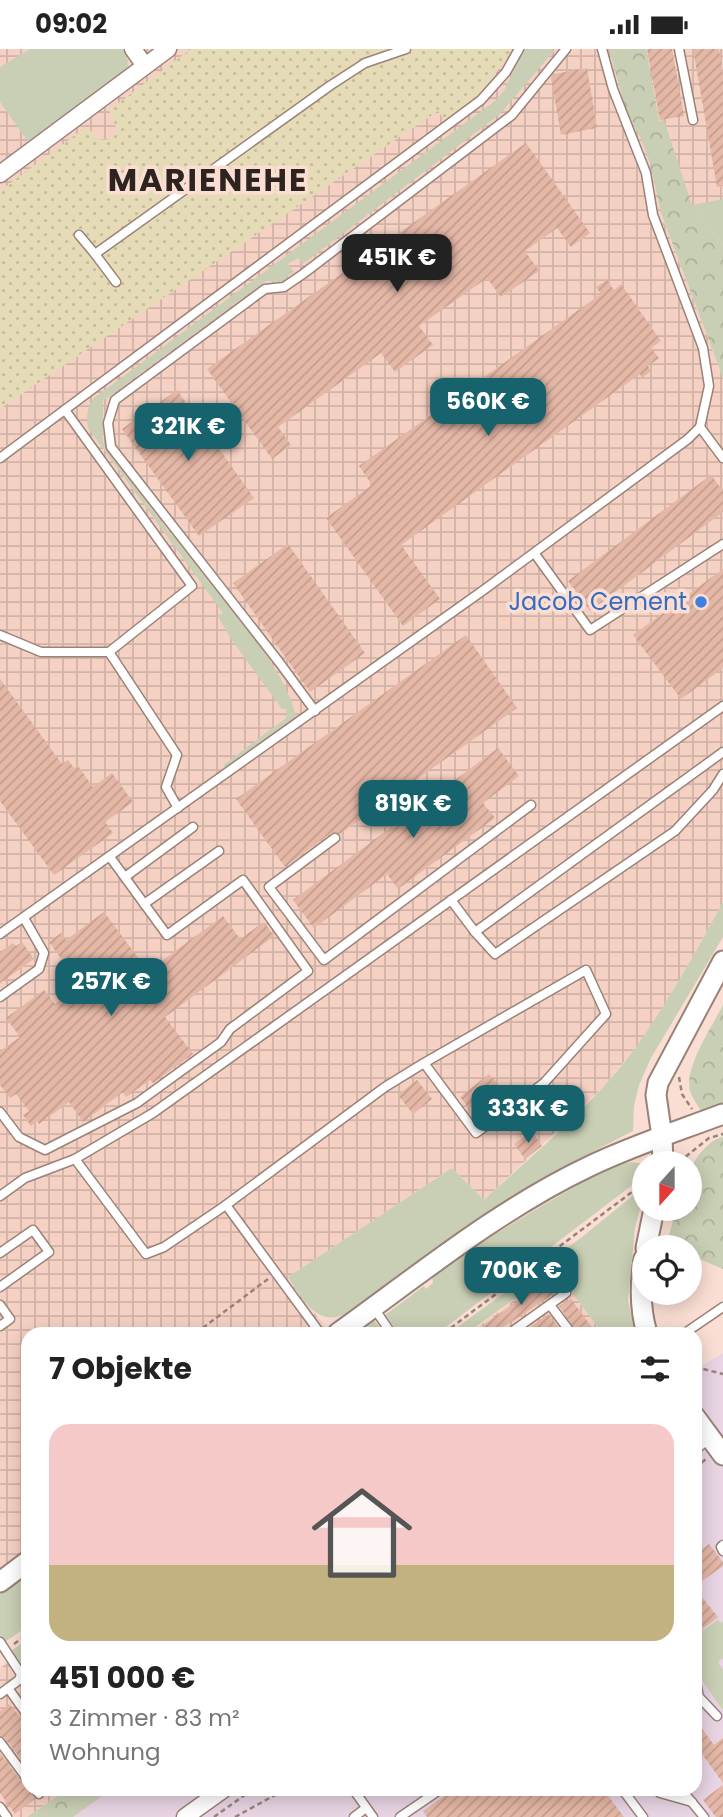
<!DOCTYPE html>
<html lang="de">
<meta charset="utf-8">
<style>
body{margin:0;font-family:Poppins,sans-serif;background:#f6f6f6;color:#222;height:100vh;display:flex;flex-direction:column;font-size:26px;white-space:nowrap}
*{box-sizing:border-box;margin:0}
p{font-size:23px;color:#767676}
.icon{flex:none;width:38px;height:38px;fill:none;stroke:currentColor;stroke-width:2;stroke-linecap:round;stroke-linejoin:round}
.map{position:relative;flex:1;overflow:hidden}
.sheet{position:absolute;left:21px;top:1278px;width:681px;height:469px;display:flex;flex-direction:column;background:#fff;border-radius:21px;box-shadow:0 4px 18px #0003}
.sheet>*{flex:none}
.needle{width:46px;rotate:201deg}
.tools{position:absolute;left:632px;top:1102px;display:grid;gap:14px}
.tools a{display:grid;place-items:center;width:70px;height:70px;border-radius:50%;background:#fff;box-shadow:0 4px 18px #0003;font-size:35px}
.price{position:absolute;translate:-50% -60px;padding:0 16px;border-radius:14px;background:#16626d;color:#fff;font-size:23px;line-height:46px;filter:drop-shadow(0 2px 4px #0008)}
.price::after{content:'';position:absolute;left:50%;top:42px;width:21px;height:16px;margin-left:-10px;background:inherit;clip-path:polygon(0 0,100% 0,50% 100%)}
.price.current{background:#222;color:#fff}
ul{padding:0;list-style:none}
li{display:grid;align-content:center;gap:14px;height:371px;padding:0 28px}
li span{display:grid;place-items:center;height:217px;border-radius:21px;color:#555}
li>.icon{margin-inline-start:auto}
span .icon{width:126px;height:126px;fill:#fffc;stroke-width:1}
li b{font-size:30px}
h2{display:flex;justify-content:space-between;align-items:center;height:84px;padding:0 28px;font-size:30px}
.status{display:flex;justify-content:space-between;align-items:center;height:49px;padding:0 35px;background:#fff;direction:ltr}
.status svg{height:19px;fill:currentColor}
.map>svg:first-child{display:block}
.commercial{fill:#e8d4e3}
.industrial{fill:url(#industrial-grid)}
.grass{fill:#c9cfb4}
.forest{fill:url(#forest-crowns)}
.sand{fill:url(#sand-dots)}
.building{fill:url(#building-hatch)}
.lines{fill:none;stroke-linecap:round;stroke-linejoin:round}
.service-casing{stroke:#9b8278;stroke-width:11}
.minor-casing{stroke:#9b8278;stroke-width:19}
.tertiary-casing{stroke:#9b8278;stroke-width:23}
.path{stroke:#97837c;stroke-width:2.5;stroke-dasharray:5 3.5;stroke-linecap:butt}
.service{stroke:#fff;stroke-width:8}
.minor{stroke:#fff;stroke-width:16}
.tertiary{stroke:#fff;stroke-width:19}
.shop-dot{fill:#3f7fe0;stroke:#faded3;stroke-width:2.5}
.labels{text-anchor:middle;stroke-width:7;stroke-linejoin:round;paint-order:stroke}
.shop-label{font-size:24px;fill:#366cbe;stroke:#faded3;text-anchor:end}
.district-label{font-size:32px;font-weight:bold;letter-spacing:2px;fill:#2d231f;stroke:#faded3}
</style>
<div class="status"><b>09:02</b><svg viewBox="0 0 49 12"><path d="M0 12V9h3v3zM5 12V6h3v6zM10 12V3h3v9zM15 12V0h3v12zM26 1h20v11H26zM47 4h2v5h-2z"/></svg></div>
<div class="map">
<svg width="723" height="1768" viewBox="0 0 723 1768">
<defs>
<pattern id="industrial-grid" width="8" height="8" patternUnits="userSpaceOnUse" patternTransform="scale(1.75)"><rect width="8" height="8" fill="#f5d1c3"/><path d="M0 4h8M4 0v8" fill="none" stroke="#d2b3a7"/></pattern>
<pattern id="forest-crowns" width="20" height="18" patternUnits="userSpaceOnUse" patternTransform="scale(1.75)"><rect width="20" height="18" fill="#c9cfb4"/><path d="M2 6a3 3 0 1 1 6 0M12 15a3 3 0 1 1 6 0" fill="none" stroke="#adb19a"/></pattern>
<pattern id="sand-dots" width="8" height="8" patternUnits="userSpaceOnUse" patternTransform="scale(1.75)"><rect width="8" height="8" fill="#e5dbb6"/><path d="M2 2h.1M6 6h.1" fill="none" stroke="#c5bc9c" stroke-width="1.8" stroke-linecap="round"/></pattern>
<pattern id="building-hatch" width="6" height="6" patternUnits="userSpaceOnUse" patternTransform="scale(1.75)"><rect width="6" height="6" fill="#e4b7a6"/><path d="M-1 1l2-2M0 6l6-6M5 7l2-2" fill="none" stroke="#c49d8e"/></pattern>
</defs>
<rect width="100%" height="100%" fill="#faded3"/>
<polygon class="commercial" points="723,1304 723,1768 67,1768 106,1740 695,1740 695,1321"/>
<g class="industrial">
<polygon points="0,0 723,0 723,162 661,165 723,329 723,853 672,944 637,997 602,1039 484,1151 452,1119 288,1228 311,1260 330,1283 328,1284 28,1284 28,1500 0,1520"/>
<polygon points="555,1221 602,1284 470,1284"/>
<polygon points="28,1599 28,1740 68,1740 27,1768 0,1768 0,1619"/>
</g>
<g class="grass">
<path d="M30,0h92c8,11 7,16 2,28l-93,69 -31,-44v-35z"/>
<path d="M523,0h30v3l-53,62 -197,150 -5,-6 -10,6 6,8 -14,10 -14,-1 -163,120v41l69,94 5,1c32,43 111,131 119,181l-5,6 -65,45 -3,-4 63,-47v-9h-4l-51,-70 -13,-23 5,-3 -135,-185c-2,-12 -1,-20 6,-30l401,-297 9,-10z"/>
<polygon points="723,150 723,196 692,156"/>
<path d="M723,853v35l-72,121 -12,27 -5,21 -1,25c-103,51 -196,117 -290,184 -28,11 -41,-18 -55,-38l164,-109 32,32c53,-49 112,-97 154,-156 32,-45 58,-93 85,-142z"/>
<path d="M632,1113l12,2v7l-5,9 -201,153h-39l-14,-18 39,-29 2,3 7,-6 -1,-7c45,-31 90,-59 137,-86 20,-11 41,-25 63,-28z"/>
<polygon points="641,1140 644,1144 635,1179 628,1252 636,1284 602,1284 555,1221 467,1284 449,1284 582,1188"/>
<polygon points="373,1270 384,1284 353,1284"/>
<polygon points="28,1521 28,1577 5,1593 0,1586 0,1541"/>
<polygon points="718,1571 721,1574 723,1572 723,1609 718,1613 723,1621 723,1661 695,1622 695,1587"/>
<polygon points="28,1590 28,1610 17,1618 8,1604"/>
</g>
<g class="forest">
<polygon points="609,0 646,0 659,72 664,71 692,156 723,196 723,329 661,164 650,114 641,90 626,61"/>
<path d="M723,956v98l-22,8c-3,-6 -9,-13 -11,-20 -6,-24 22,-64 33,-86z"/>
<path d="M723,1088v132l-33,-14v-7l-24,-1 10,-38h14c0,-25 -5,-41 14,-60 6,-6 10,-10 19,-12z"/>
<polygon points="68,1740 108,1740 109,1742 73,1768 27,1768"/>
</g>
<polygon class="sand" points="191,0 513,0 485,39 446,73 438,62 0,360 0,142 86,78 102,91 112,90 117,81 109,61"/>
<g class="building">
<polygon points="647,0 672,0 684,67 660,71"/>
<polygon points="693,0 719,0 723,25 723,137 717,138"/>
<polygon points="587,19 597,79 561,86 551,28 554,25"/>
<polygon points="526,94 590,184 571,198 557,179 525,202 539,222 501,248 487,229 419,277 433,296 395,323 381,304 278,378 291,396 272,410 207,320"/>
<polygon points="607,231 614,241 621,235 661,292 651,299 659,309 648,317 651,322 642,329 640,325 401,496 440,550 403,577 326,469 372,436 359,417 601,245 596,238"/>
<polygon points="177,341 254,449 199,487 122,380"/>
<polygon points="711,426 723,442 723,463 590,562 568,532"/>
<polygon points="288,495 365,604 310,643 233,534"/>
<polygon points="723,520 723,619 681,650 633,586"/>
<polygon points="466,586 517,659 340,785 331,784 285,818 236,750"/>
<polygon points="0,630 62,715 68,711 74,719 78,717 93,738 112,724 133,753 105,773 113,784 54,826 0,752"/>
<polygon points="498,699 519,727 483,754 495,769 398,840 387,825 314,879 293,851"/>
<polygon points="104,863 148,922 223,867 240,890 264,873 274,887 165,968 193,1005 153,1034 150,1031 126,1048 123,1043 83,1073 69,1053 39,1075 37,1072 31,1077 23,1066 29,1062 16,1045 10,1049 0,1036 0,1002 20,988 6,969 44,941 55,955 80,936 49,893 61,884 66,891"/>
<polygon points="22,893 34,910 0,934 0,903 13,894 16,897"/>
<polygon points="489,1025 498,1035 468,1058 460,1048"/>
<polygon points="417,1031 432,1050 413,1065 398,1046"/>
<polygon points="532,1082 542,1097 525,1110 514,1095"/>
<polygon points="550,1228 560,1241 494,1284 473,1284"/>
<polygon points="571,1250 596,1284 577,1284 559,1257"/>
<polygon points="548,1265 563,1284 533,1284 529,1279"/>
<polygon points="709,1495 723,1513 723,1517 695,1537 695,1506"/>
<polygon points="695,1540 718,1568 695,1586"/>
<polygon points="9,1655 23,1671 28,1674 28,1720 5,1689 0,1686 0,1662"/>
<polygon points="695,1670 714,1696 723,1689 723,1734 699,1701 695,1704"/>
<polygon points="0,1704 23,1735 28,1738 35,1750 15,1765 0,1744"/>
<polygon points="723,1736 723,1768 716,1768 703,1751"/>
<polygon points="454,1740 603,1740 624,1768 427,1768 423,1762"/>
</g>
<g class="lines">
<defs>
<g id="service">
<polyline points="679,0 693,71"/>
<polyline points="79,186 95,205"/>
<polyline points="116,233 95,205 331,36 365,14 406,0"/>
<polyline points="65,361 192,537 109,603"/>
<polyline points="700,378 723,409"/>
<polyline points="0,409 481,51 506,23 519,0"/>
<polyline points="535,505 590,581 723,495"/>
<polyline points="0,586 41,603 109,603 177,706 166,738 178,759"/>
<polyline points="315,662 279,613 111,398 108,374 115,351 265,240 284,238 303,225 512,66 566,0"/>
<polyline points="335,789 269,838 324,911 531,756"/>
<polyline points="125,828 193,778"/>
<polyline points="451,851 475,883 723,703"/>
<polyline points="144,855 219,802"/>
<polyline points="475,883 495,905 675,782 713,741 723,725"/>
<polyline points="0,885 485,540 688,390 700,378 709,337 703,299 653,166 646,124 613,40 602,0"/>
<polyline points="0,948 39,920 44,904 24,869"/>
<polyline points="0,1063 19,1088 45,1101 137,1054 221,993 230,980 308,922 243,831 167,886 110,808"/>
<polyline points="75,1110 146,1205 164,1198 226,1156 320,1284"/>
<polyline points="0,1147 25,1129 75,1110 153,1064 723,657"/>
<polyline points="226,1156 385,1038 424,1014 586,921 606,965 544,1034 476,1084 424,1014"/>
<polyline points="0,1204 33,1181 49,1203 0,1238"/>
<polyline points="0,1256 10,1270 0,1277"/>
<polyline points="550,1256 571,1284"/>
<polyline points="374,1259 391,1284"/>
<polyline points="510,1284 566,1244"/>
<polyline points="685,1284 723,1258"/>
<polyline points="723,1496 721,1498 723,1502"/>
<polyline points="0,1593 21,1625 19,1631 0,1645"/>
<polyline points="695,1628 699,1648 717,1667"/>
<polyline points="8,1639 28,1667"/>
<polyline points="0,1693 28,1731"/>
<polyline points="35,1740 39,1745"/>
<polyline points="353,1740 373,1768"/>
<polyline points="622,1740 643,1768"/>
<polyline points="656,1740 660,1744 692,1753"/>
<polyline points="681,1740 704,1768"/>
<polyline points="0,1758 7,1768"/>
<polyline points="354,1768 366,1759"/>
<polyline points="400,1768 441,1740"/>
</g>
<g id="minor">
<polyline points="133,0 145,17"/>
<polyline points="0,125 168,0"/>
<polyline points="695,1396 708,1386"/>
<polyline points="185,1768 224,1740"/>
</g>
<g id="tertiary">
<polyline points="663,1115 662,1088 656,1046 658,1034 723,912"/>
<polyline points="646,1199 654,1160"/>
<path d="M644,1210c-4,25 -4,51 3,74"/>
<path d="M338,1284c81,-58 160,-123 250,-166 43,-21 90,-36 135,-53"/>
<polyline points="695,1368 723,1406"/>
<polyline points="0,1533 28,1512"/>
</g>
</defs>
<use href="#service" class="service-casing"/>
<use href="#minor" class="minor-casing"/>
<use href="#tertiary" class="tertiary-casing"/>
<g class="path">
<polyline points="679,1028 682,1045 692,1060"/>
<polyline points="679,1113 709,1089 723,1085"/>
<polyline points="196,1284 268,1230"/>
<polyline points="444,1284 644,1134"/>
<polyline points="695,1318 723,1325"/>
<polyline points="695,1419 706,1410"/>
<polyline points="14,1595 28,1585"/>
<polyline points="214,1768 253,1740"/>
<polyline points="235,1768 286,1740"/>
</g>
<use href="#service" class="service"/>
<use href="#minor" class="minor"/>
<use href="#tertiary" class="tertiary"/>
</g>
<circle class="shop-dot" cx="701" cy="553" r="7"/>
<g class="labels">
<g class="shop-label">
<text x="687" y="561">Jacob Cement</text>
</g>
<g class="district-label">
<text x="208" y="142">MARIENEHE</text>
</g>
</g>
</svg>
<div class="tools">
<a><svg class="needle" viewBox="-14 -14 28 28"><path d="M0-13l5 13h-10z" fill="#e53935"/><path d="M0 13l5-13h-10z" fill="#767676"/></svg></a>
<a><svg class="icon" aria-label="locate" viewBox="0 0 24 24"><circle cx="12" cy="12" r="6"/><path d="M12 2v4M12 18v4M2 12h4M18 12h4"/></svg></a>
</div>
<b class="price current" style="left:397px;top:245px">451K €</b>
<b class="price" style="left:488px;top:389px">560K €</b>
<b class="price" style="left:188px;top:414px">321K €</b>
<b class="price" style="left:413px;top:791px">819K €</b>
<b class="price" style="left:111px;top:969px">257K €</b>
<b class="price" style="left:528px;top:1096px">333K €</b>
<b class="price" style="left:521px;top:1258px">700K €</b>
<section class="sheet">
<h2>7 Objekte<svg class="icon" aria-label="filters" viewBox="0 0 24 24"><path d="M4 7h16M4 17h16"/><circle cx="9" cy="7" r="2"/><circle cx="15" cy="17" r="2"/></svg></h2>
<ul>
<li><span style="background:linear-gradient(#f6c9c9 65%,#c2b280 0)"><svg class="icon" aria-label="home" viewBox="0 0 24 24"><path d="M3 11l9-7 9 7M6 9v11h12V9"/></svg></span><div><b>451 000 €</b><p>3 Zimmer · 83 m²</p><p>Wohnung</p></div></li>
</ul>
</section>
</div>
